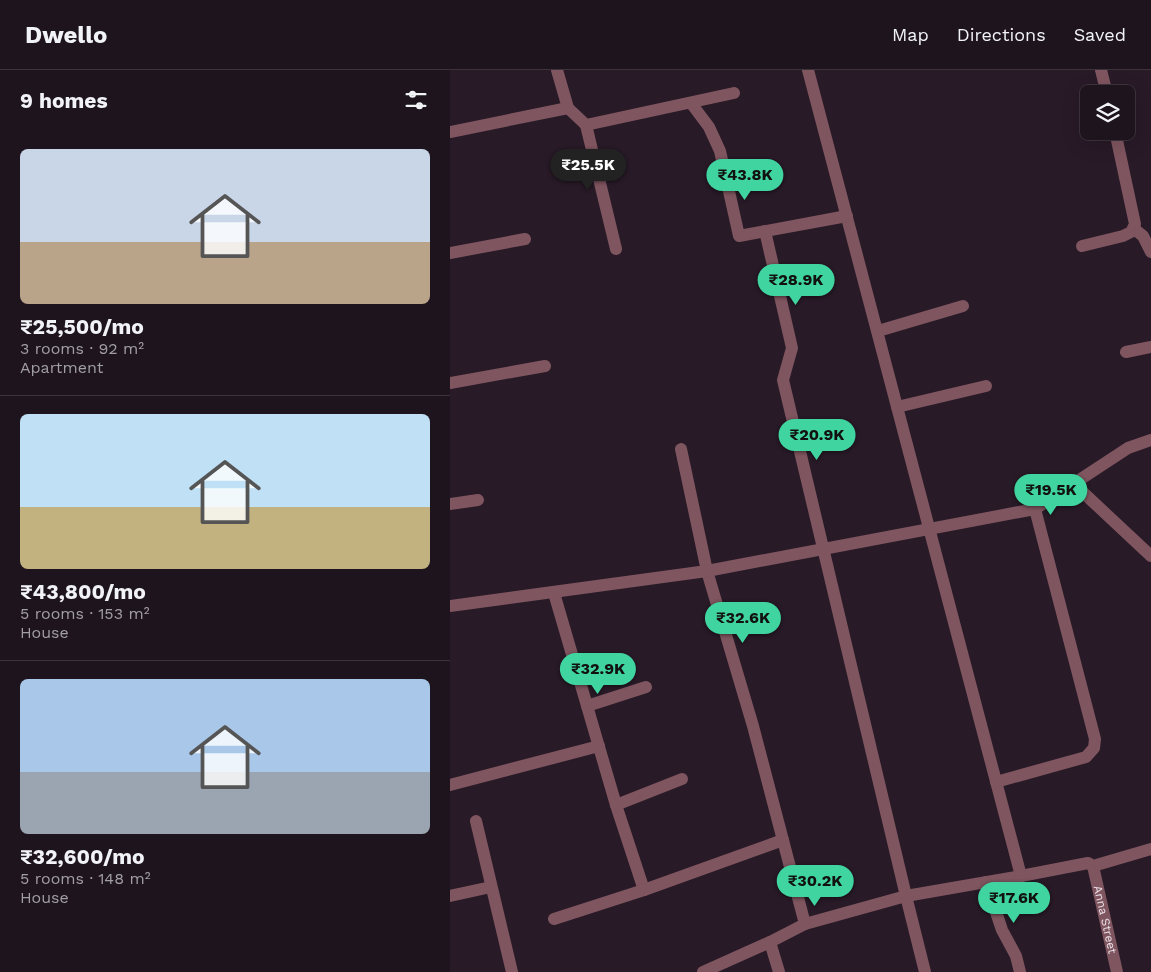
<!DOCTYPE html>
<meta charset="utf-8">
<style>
body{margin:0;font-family:"Work Sans",sans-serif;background:#2b212a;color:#f1f3f6;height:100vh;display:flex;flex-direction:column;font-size:19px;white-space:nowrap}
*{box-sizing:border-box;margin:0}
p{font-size:16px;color:#a19ea4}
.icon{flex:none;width:28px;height:28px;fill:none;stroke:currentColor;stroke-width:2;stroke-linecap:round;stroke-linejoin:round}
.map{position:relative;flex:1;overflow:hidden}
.panel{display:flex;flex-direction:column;background:#1e141d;width:450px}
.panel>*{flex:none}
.tools{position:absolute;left:630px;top:15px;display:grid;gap:10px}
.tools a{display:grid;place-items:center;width:55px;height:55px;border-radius:8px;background:#1e141d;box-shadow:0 5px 20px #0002,0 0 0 1px #3c333b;font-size:25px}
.price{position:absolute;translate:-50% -42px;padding:0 11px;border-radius:18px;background:#40d4a1;color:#111;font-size:16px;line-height:32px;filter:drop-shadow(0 1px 2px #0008)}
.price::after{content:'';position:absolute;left:50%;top:30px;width:15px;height:11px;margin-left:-8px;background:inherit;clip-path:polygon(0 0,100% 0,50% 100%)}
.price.on{background:#222;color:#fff}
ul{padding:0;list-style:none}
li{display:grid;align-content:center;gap:10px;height:265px;padding:0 20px}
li+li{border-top:1px solid #3c333b}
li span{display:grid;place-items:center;height:155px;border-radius:8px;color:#555}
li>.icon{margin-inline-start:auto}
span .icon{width:90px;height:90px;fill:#fffc;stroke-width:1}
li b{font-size:21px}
h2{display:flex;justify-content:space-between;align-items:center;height:60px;padding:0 20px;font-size:21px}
header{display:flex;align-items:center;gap:30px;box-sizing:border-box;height:70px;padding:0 25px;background:#1e141d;border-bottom:1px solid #3c333b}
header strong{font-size:24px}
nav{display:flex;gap:28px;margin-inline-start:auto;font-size:18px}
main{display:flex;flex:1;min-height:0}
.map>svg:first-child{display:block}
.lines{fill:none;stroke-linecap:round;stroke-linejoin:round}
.street{stroke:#7f555f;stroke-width:12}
.labels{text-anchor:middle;stroke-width:4;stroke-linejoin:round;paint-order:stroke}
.street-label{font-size:12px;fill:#eae0e9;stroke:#281a27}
</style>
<header>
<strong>Dwello</strong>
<nav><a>Map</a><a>Directions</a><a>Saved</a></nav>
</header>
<main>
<section class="panel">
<h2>9 homes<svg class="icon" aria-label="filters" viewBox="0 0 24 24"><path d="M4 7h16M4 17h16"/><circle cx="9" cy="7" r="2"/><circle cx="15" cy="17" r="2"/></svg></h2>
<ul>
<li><span style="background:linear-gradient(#c9d6e8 60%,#b9a48a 0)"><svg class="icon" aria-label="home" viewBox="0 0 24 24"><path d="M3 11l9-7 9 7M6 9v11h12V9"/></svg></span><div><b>₹25,500/mo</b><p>3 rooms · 92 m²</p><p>Apartment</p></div></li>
<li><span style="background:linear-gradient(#bfe0f5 60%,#c2b280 0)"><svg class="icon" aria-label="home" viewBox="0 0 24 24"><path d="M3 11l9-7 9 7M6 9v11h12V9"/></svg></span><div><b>₹43,800/mo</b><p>5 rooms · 153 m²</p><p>House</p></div></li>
<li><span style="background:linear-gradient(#a9c7e8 60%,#9aa5b1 0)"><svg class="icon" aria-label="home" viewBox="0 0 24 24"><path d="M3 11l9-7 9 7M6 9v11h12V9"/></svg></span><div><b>₹32,600/mo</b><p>5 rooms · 148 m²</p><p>House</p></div></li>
</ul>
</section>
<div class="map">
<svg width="701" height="902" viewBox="0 0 701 902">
<rect width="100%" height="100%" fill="#281a27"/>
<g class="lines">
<g class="street">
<polyline points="107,0 118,38"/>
<polyline points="358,0 571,806 638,793 643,796 701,779"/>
<polyline points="651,0 657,24"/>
<polyline points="241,33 259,57 270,81 289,166 397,146"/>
<polyline points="136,55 166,179"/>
<polyline points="0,62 118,38 136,55 284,23"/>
<polyline points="683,158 693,166 701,182"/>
<polyline points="315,161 342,278 333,310 456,826 571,806"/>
<polyline points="632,176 673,166 683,161 685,154 665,61"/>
<polyline points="0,183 75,169"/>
<polyline points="428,261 513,236"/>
<polyline points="676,282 701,277"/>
<polyline points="0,313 95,296"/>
<polyline points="447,337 536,316"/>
<polyline points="231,379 257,501 303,656 355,854 456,826 475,902"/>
<polyline points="624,414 701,486"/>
<polyline points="0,434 28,430"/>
<polyline points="104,523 166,735 194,820"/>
<polyline points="0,536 257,501 585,439 678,378 701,370"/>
<polyline points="137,636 196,617"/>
<polyline points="546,712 636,687 644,678 645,669 585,439"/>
<polyline points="0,715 149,676"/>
<polyline points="166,735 232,709"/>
<polyline points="26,751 62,902"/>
<path id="s1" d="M643,796l24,106"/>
<polyline points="536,812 552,860 566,886 570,902"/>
<polyline points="0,826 41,817"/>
<polyline points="104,849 194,820 333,770"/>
<polyline points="320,872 329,902"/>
<polyline points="253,902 320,872 355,854"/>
</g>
</g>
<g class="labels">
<g class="street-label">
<text dy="4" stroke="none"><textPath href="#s1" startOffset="55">Anna Street</textPath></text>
</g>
</g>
</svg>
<div class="tools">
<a><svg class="icon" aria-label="layers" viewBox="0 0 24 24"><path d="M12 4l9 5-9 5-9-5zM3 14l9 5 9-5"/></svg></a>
</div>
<b class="price on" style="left:138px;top:121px">₹25.5K</b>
<b class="price" style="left:295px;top:131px">₹43.8K</b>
<b class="price" style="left:346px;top:236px">₹28.9K</b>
<b class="price" style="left:367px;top:391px">₹20.9K</b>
<b class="price" style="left:601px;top:446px">₹19.5K</b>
<b class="price" style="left:293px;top:574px">₹32.6K</b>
<b class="price" style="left:148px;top:625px">₹32.9K</b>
<b class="price" style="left:365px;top:837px">₹30.2K</b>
<b class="price" style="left:564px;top:854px">₹17.6K</b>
</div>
</main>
